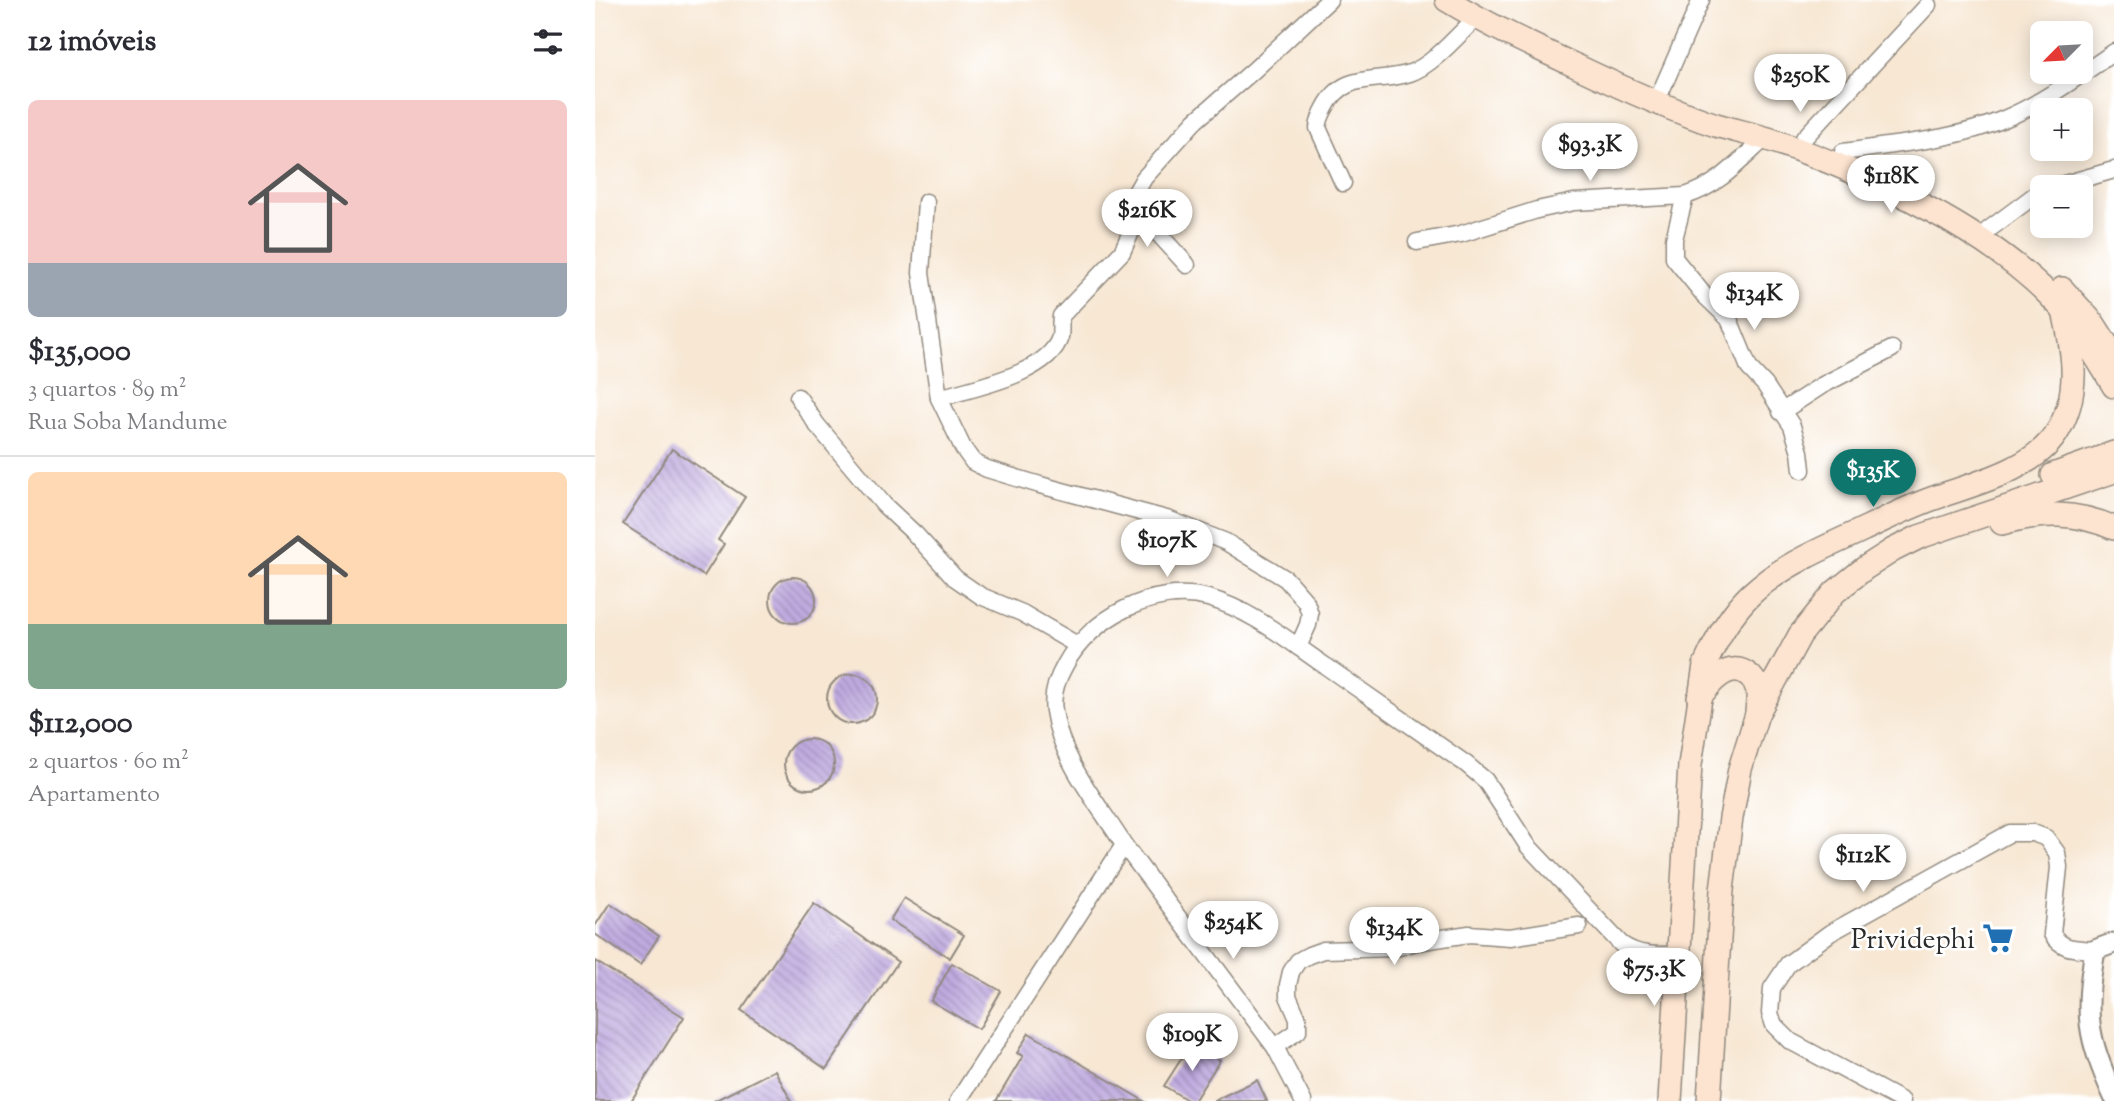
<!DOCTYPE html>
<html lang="pt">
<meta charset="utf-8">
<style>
body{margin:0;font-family:"Sorts Mill Goudy",serif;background:#f2f2f3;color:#2b2b33;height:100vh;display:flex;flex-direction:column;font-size:26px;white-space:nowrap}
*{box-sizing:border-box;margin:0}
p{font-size:23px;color:#7c7c81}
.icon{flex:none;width:38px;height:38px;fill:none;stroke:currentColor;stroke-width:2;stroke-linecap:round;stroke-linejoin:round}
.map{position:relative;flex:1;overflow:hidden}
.drawer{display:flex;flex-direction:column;background:#fff;width:595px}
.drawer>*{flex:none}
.needle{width:46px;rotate:246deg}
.buttons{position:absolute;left:1435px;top:21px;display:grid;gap:14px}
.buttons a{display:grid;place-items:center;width:63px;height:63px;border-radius:10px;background:#fff;box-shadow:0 4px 18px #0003;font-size:35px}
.price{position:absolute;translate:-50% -60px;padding:0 16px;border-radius:24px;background:#fff;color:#222;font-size:23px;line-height:46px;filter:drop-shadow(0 2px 4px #0008)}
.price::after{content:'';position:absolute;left:50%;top:42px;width:21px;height:16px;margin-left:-10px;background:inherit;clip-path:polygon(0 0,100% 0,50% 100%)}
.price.current{background:#0f766e;color:#fff}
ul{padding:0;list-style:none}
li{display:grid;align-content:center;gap:14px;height:371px;padding:0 28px}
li+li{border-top:2px solid #e1e1e2}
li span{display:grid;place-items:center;height:217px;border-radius:10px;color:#555}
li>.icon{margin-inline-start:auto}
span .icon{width:126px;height:126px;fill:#fffc;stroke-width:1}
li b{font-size:30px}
h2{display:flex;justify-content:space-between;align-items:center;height:84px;padding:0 28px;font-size:30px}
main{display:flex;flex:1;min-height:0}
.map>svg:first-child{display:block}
.building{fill:url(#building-back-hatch)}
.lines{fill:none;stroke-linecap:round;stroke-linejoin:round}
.minor-casing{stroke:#91897f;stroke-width:19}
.tertiary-casing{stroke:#91897f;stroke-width:23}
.secondary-casing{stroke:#91897f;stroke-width:26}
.minor{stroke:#fff;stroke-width:16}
.tertiary{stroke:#fff;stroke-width:19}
.secondary{stroke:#fde4d0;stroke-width:23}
.labels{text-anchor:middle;stroke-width:5;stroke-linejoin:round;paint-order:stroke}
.poi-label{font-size:28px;fill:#2b2b2b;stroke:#fff;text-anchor:end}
</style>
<main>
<section class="drawer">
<h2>12 imóveis<svg class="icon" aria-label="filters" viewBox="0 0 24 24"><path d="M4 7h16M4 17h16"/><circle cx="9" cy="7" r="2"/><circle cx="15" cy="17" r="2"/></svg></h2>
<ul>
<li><span style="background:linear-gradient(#f6c9c9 75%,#9aa5b1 0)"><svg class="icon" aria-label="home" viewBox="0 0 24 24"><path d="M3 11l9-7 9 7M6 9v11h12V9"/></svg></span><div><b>$135,000</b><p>3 quartos · 89 m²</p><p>Rua Soba Mandume</p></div></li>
<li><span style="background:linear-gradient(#ffd9b3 70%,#7fa58c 0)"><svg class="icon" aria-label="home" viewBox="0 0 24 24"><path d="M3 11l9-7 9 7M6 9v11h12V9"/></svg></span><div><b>$112,000</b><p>2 quartos · 60 m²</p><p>Apartamento</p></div></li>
</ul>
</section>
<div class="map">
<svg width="1519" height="1101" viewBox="0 0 1519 1101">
<defs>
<pattern id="building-back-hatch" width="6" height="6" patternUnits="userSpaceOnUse" patternTransform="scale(1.75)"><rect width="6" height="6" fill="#c0abe0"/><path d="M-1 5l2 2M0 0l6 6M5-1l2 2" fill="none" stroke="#9c8bb6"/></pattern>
</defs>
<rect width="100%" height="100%" fill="#fff"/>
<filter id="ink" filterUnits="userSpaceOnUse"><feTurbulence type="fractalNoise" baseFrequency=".0143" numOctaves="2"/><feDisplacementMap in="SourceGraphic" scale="14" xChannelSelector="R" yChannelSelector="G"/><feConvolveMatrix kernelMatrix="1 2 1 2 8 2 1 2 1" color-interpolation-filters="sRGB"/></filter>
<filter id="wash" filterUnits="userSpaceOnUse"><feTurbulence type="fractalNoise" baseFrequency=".00686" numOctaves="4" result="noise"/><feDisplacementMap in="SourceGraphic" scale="28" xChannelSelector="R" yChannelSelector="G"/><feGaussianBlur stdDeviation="1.57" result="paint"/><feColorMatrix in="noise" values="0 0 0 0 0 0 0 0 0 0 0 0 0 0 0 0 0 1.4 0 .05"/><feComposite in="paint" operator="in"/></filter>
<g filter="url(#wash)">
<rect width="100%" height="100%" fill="#f7e7d3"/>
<g id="blocks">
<g class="building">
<polygon points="77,449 150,497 123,540 129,544 109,576 28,524"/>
<circle cx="198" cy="600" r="23"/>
<circle cx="257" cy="699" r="25"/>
<circle cx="214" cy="764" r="25"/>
<polygon points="309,898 369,935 355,958 295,920"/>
<polygon points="15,903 64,936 45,965 0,934 0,926"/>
<polygon points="219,903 303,962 231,1069 146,1010"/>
<polygon points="0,961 89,1017 36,1101 0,1101"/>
<polygon points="357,963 406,991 384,1029 336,1001"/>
<polygon points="434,1033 549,1101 401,1101 428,1056 422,1053"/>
<polygon points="597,1042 625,1060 599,1101 594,1101 569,1086"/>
<polygon points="180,1070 196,1101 119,1101"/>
<polygon points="662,1080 672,1101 618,1101"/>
</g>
</g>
</g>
<g filter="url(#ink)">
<use href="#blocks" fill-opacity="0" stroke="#91897f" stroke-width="2"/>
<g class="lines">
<defs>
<g id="minor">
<polyline points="1067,89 1106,0"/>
<polyline points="1209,138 1333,5"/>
<path d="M1248,152c53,-8 112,-12 161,-33 40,-17 75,-43 110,-67"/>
<path d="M748,183l-25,-55c1,-8 3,-13 7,-20 19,-38 52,-24 85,-35 23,-8 48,-38 66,-55"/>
<polyline points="1459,187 1519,170"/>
<polyline points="1090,196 1079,239 1079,258 1109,295 1134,319 1154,368 1170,385 1197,426 1205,452 1207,470"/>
<polyline points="331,202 326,273 344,398 368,448 378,462 392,469 445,485 575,520 631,542 691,579 711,602 715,614 713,625 703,647"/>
<polyline points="540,208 592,265"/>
<polyline points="1393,230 1440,195 1447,192"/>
<path d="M822,242l44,-8 76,-24 37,-8 111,-6c32,-9 55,-35 80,-58"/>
<polyline points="203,397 222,425 289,505 320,534 360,578 386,596 427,613 482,645"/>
<path d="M344,398c33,-10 110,-24 121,-61 1,-6 0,-14 1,-21l61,-64 13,-29 1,-31 8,-14 51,-57 59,-51 75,-70"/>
<polyline points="1186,412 1226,386 1297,349"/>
<polyline points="529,845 680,1047 708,1101"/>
<polyline points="680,1047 703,1031 703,1019 693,996 693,985 696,972 703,961 714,955 728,950 800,948 821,942 874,934 915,937 984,926"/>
<path d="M363,1101l166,-256c-26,-42 -63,-84 -70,-134 -3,-17 3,-32 11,-46 25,-47 89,-81 143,-67 44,12 82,44 119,69 46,32 93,65 139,97l19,16 43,66 93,98c19,13 37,11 59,11"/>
<path d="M1307,1101l-112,-60 -16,-16 -4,-12 2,-25 16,-24 42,-31 180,-100h23l13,5 11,15 2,14 -7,67c11,17 24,14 43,16"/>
</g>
<path id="tertiary" d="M1519,943l-19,7c-11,66 -8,86 19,147"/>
<g id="secondary">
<path d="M852,0c41,25 84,45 127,65 46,22 94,44 142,60 17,5 35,9 52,14 97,33 228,93 296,172 18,22 35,50 50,75"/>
<polyline points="1467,289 1498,323 1519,356"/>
<polyline points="1458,475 1519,453"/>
<path d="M1407,523c40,-11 73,-12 112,5"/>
<path d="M1104,698c11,-15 31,-40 51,-22 4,4 7,9 8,15 1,8 -1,16 -1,23"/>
<path d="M1075,1101l20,-336 15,-100c11,-25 26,-52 46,-71 31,-29 73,-46 111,-64 26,-12 50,-25 78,-34 37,-13 93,-27 116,-62 25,-39 18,-81 8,-123"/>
<polyline points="1114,1101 1127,890 1136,818 1145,769 1162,714 1205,635 1240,592 1270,568 1298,550 1324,537 1519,471"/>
</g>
</defs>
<use href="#minor" class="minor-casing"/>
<use href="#tertiary" class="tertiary-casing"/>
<use href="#secondary" class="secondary-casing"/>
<use href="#minor" class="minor"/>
<use href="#tertiary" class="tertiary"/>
<use href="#secondary" class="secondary"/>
</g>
</g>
<defs>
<symbol id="supermarket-bare" viewBox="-9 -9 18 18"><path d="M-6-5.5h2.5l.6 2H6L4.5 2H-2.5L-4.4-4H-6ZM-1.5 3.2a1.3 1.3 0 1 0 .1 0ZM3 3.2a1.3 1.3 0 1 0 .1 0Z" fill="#1f6fb2" stroke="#fff" stroke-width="2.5" paint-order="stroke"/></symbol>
</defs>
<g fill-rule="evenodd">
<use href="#supermarket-bare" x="1381" y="916" width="44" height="44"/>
</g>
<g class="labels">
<g class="poi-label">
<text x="1380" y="948">Prividephi</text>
</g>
</g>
</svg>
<div class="buttons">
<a><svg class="needle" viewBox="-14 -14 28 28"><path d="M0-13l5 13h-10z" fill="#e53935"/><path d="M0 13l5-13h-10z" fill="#7c7c81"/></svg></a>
<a>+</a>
<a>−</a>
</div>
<b class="price" style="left:1205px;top:114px">$250K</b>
<b class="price" style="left:995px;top:183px">$93.3K</b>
<b class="price" style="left:1296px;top:215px">$118K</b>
<b class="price" style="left:552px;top:249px">$216K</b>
<b class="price" style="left:1159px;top:332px">$134K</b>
<b class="price current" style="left:1278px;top:509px">$135K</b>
<b class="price" style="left:572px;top:579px">$107K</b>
<b class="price" style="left:1268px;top:894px">$112K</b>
<b class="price" style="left:638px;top:961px">$254K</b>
<b class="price" style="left:799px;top:967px">$134K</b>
<b class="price" style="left:1059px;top:1008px">$75.3K</b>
<b class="price" style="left:597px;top:1073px">$109K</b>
</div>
</main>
